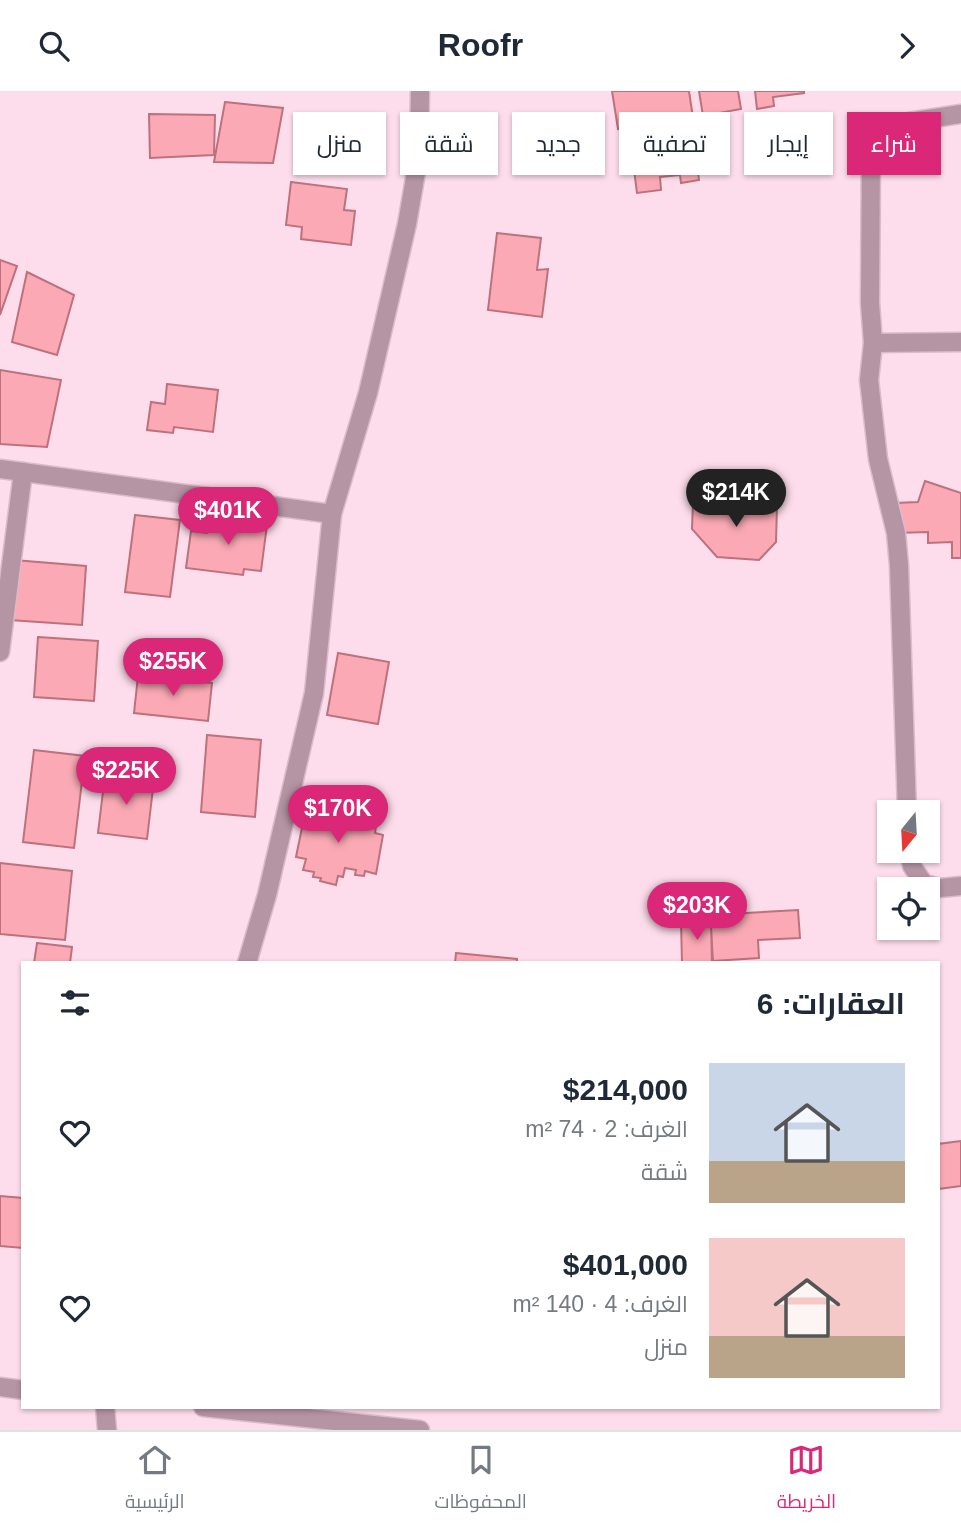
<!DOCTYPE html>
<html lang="ar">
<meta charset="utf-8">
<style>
body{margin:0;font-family:Helvetica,Cairo,sans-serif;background:#f2f2f3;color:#1f2937;direction:rtl;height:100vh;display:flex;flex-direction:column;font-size:26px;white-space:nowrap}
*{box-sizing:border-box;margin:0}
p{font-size:23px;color:#747a83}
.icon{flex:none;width:38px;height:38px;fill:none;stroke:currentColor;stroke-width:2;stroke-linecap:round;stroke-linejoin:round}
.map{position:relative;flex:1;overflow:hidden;direction:ltr}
.drawer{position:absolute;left:21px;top:870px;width:919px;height:448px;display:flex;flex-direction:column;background:#fff;border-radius:0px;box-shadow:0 2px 5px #0004;direction:rtl}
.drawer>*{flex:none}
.banner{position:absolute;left:21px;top:21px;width:920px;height:63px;direction:rtl;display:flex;gap:14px}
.needle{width:46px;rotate:198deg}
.fabs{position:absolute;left:877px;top:709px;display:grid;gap:14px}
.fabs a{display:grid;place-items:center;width:63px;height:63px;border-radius:0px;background:#fff;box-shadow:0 2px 5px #0004;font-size:35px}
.price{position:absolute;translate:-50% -60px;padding:0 16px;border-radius:24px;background:#db2777;color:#fff;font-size:23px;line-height:46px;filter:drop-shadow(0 2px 4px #0008)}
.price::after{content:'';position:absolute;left:50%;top:42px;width:21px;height:16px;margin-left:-10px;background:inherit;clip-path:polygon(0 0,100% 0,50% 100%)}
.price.on{background:#222;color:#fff}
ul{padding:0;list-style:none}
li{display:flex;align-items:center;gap:21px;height:175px;padding:0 35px}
li span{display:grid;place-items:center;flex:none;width:196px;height:140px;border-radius:0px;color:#555}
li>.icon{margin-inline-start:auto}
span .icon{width:84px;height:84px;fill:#fffc;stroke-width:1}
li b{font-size:30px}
h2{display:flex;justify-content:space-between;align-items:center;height:84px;padding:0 35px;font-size:30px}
.tag{padding:0 24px;border-radius:0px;background:#fff;box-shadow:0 2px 5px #0004;font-size:24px;line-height:63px}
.tag.on{background:#db2777;color:#fff}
header{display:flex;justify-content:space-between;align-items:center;height:91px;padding:0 35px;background:#fff;font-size:32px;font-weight:700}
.menu{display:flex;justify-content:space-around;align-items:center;height:98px;border-top:2px solid #e0e1e3;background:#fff;font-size:19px;color:#747a83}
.menu a{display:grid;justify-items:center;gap:4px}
.menu .on{color:#db2777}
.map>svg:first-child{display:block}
.building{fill:#fbaab5;stroke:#bd717d;stroke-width:2}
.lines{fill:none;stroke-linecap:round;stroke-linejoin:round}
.minor-casing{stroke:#dabbc9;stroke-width:21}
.minor{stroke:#b594a3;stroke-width:18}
</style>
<header><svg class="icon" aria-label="forward" viewBox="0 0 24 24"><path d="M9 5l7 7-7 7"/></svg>Roofr<svg class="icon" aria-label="search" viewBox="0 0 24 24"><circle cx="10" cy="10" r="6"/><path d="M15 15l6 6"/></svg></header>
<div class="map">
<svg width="961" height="1339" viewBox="0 0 961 1339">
<rect width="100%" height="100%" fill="#fdddeb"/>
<g class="building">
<polygon points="612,0 689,0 693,27 618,38"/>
<polygon points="699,0 738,0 741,18 703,25"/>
<polygon points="755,0 804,0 804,2 773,6 774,15 757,18"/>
<polygon points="225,11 283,17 273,72 214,71"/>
<polygon points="149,23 215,24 214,64 150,67"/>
<polygon points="687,54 689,74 697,73 699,89 681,92 680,84 660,86 661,99 637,102 633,71 658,67 657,58"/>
<polygon points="291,91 347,98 344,119 355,120 351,154 301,148 302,136 286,134"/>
<polygon points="497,142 541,147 537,179 548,178 542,226 488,219"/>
<polygon points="0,169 17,175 0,224"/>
<polygon points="27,181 74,204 57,264 12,251"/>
<polygon points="0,279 61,289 47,356 0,353"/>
<polygon points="167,293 218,299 213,341 174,336 173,342 147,339 151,311 165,313"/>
<polygon points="925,390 961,402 961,467 952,467 952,451 928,452 928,441 896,442 895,412 918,411"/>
<polygon points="693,411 777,415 776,451 759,469 717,466 692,438"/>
<polygon points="135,424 180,429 170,506 125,501"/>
<polygon points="209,426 267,434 261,480 244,478 243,484 186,477 191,440 207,442"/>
<polygon points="14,469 86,475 82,534 10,529"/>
<polygon points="38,546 98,550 94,610 34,606"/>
<polygon points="338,562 389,571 378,633 327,624"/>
<polygon points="138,585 212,592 208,630 134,622"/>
<polygon points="207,644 261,649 255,726 201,721"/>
<polygon points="34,659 85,665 74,757 23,751"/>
<polygon points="105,684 154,689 147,748 98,742"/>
<polygon points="306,717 368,729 367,733 376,735 375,742 383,744 376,783 365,780 364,785 355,784 356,779 345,777 343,786 338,785 336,794 320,790 321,787 313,786 314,781 303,779 306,768 296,766"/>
<polygon points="0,772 72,780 65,849 0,843"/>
<polygon points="798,819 800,847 758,849 759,867 713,870 710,824"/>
<polygon points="711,829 712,872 682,872 681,830"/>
<polygon points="37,852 72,856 70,872 34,872"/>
<polygon points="456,862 517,868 517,872 455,872"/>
<polygon points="961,1050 961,1095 938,1098 938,1053"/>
<polygon points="0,1105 23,1107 23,1157 0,1155"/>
</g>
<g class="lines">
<defs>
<g id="minor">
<polyline points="873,252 961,251"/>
<polyline points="0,378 332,423"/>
<polyline points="0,561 23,381"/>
<polyline points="907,721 899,474 896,442 878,368 869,289 873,252 870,212 871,54 874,41 883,35 961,23"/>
<polyline points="909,760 912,775 924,793 940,797 961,795"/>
<polyline points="247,872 267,804 314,602 332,423 368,302 407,133 419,64 420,0"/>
<polyline points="0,1296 23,1299"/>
<polyline points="105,1316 107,1339"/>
<polyline points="203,1316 420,1339"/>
</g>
</defs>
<use href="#minor" class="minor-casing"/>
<use href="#minor" class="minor"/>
</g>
</svg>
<div class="fabs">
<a><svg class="needle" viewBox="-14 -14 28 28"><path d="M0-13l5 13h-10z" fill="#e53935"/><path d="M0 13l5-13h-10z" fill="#747a83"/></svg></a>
<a><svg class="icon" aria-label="locate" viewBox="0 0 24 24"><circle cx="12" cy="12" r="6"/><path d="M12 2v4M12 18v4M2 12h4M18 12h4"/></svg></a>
</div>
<b class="price on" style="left:736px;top:438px">$214K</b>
<b class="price" style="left:228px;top:456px">$401K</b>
<b class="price" style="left:173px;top:607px">$255K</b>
<b class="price" style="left:126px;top:716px">$225K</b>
<b class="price" style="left:338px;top:754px">$170K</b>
<b class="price" style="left:697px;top:851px">$203K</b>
<div class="banner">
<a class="tag on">شراء</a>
<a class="tag">إيجار</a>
<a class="tag">تصفية</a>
<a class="tag">جديد</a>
<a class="tag">شقة</a>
<a class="tag">منزل</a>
</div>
<section class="drawer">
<h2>العقارات: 6<svg class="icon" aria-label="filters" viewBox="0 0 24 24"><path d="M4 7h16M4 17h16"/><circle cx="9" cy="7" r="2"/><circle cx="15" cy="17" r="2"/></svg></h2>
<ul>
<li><span style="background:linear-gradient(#c9d6e8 70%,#b9a48a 0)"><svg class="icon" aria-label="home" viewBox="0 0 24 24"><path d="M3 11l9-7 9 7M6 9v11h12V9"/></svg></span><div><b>$214,000</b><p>الغرف: 2 · 74 m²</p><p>شقة</p></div><svg class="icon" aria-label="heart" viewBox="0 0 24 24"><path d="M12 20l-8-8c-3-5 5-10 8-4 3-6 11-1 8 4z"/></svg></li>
<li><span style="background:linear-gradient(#f6c9c9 70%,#b9a48a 0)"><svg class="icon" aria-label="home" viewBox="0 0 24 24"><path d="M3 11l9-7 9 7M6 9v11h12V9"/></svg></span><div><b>$401,000</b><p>الغرف: 4 · 140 m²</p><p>منزل</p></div><svg class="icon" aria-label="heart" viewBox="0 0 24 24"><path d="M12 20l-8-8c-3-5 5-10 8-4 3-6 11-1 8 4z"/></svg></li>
</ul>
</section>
</div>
<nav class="menu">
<a class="on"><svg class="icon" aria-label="map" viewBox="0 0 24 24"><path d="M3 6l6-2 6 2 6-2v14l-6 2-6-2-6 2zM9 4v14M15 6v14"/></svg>الخريطة</a>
<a><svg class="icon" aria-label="saved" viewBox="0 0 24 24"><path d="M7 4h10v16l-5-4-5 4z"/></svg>المحفوظات</a>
<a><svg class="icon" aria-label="home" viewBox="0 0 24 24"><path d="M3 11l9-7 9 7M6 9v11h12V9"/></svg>الرئيسية</a>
</nav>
